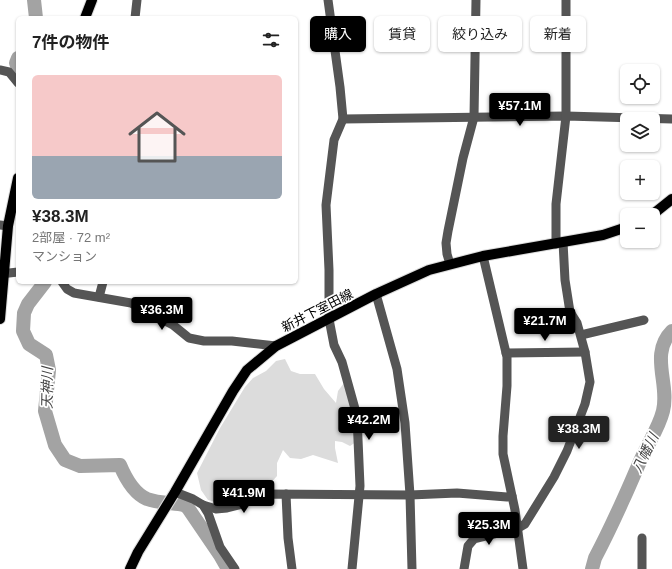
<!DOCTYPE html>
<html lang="ja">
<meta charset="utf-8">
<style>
body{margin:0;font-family:Arial,"Noto Sans JP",sans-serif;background:#f6f6f6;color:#222;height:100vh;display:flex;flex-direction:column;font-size:15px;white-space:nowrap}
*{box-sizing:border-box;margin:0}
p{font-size:13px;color:#767676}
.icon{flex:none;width:22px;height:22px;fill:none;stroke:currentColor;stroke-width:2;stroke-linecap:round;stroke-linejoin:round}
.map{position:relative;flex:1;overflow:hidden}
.panel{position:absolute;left:16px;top:16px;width:282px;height:268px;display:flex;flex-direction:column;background:#fff;border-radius:6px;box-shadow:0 1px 3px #0004}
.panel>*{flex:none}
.hud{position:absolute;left:310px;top:16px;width:302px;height:36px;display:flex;gap:8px}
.controls{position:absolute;left:620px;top:64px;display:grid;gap:8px}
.controls a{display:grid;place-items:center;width:40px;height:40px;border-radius:6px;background:#fff;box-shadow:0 1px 3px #0004;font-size:20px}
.price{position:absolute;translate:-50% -34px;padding:0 9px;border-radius:4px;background:#000;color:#fff;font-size:13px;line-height:26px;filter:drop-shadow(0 1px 2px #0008)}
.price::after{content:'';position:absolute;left:50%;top:24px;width:12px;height:9px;margin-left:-6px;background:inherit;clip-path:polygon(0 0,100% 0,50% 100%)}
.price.active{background:#222;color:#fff}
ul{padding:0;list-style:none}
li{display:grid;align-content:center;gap:8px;height:212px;padding:0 16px}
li+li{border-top:1px solid #e0e0e0}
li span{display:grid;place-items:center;height:124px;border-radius:6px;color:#555}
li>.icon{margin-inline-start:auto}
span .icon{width:72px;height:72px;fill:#fffc;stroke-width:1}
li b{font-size:17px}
h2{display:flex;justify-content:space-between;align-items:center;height:48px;padding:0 16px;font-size:17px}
.pill{padding:0 14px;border-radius:6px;background:#fff;box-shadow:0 1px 3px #0004;font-size:14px;line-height:36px}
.pill.active{background:#000;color:#fff}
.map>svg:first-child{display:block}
.green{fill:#dcdcdc}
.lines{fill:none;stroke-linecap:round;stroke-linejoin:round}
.river{stroke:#a3a3a3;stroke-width:14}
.major-casing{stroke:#dbdbdb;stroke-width:12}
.minor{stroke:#555;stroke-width:9}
.major{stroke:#000;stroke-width:10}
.labels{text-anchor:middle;stroke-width:3.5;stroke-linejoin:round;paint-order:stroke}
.street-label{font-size:13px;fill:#000;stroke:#fff}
.water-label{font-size:14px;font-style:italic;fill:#444;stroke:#fff}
</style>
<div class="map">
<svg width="672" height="569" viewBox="0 0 672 569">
<rect width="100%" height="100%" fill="#fff"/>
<polygon class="green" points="285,359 291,371 300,374 315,374 324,389 336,403 338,391 344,383 349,387 356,442 350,446 342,442 335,441 335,448 338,463 313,455 301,459 290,458 283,450 277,463 277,476 269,485 233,502 220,503 208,500 201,490 197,473 220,428 245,387 253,378 266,371 276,361"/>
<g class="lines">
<g class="river">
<polyline points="34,0 36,18"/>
<polyline points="18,58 16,63 18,68"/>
<path d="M45,282l-17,22 -4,9 -1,18 6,13 17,11 3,15 -4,41 10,34 10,15 15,6 40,-1c5,12 13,28 27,34 11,4 26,4 37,6l4,3 32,47 8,14"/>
<path d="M592,569l3,-11c10,-19 19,-38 28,-58 7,-15 13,-30 20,-45 7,-15 16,-28 20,-44 7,-27 -14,-57 9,-80"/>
</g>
<defs>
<g id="major">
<polyline points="85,18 92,0"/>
<polyline points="652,215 672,199"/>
<polyline points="0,319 8,226 18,178"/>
<polyline points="130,569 138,552 175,492 233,391 247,370 276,346 376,294 429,270 483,256 603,235 627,227"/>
</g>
</defs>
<use href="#major" class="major-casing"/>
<g class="minor">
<polyline points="328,0 340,87 343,119 334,140 326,205 329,270 329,319 334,345 342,362 357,416 360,486 352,569"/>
<polyline points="135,18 137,0"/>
<polyline points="0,70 9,72 18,83"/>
<polyline points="343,119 566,116 672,119"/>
<polyline points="0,225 8,226"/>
<polyline points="556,244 556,204 566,116 566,0"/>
<polyline points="483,256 507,357 507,386 503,436 503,454 515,510 523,569"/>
<polyline points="450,264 447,254 446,243 448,231 463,158 474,117 476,0"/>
<polyline points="0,274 18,272"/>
<polyline points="62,282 67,289 74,293 131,303 173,325 189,338 204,341 232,341 276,346"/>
<polyline points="376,294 397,369 405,423 410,495 412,569"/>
<polyline points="99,297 103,282"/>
<polyline points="581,335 644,320"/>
<polyline points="506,353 585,352"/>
<polyline points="175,492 193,499 203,505 208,513 220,547 235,569"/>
<polyline points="286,494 288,538 292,569"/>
<polyline points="203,505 216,509 227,508 239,505 250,495 264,494 410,495 457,493 507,497 512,496"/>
<polyline points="464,569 468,546 474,539 518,528 525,524 554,477 567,451 585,404 590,382 585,352 577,323 570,312 565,280 563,242"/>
<polyline points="642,569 642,538"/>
</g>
<use href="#major" class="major"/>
</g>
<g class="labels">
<g class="street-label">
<text transform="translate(317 310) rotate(-27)" y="5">新井下室田線</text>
</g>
<g class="water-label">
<text transform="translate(47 388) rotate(-89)" y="5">天神川</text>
<text transform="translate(645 453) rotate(-64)" y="5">八幡川</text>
</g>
</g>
</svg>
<div class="controls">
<a><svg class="icon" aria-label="locate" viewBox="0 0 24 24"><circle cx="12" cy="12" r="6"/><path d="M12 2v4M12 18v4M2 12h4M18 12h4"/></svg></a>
<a><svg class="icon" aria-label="layers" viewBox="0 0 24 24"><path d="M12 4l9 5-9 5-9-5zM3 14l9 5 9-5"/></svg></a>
<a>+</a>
<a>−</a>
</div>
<b class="price" style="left:520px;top:127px">¥57.1M</b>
<b class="price" style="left:162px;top:331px">¥36.3M</b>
<b class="price" style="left:545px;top:342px">¥21.7M</b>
<b class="price" style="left:369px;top:441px">¥42.2M</b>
<b class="price active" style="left:579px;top:450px">¥38.3M</b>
<b class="price" style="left:244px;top:514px">¥41.9M</b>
<b class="price" style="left:489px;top:546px">¥25.3M</b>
<div class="hud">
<a class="pill active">購入</a>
<a class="pill">賃貸</a>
<a class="pill">絞り込み</a>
<a class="pill">新着</a>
</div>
<section class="panel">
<h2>7件の物件<svg class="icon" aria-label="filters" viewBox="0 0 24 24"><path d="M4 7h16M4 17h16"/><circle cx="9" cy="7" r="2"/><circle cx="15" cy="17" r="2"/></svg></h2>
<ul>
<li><span style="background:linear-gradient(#f6c9c9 65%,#9aa5b1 0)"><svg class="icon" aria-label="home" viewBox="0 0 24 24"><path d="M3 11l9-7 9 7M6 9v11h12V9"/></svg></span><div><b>¥38.3M</b><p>2部屋 · 72 m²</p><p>マンション</p></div></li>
</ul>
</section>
</div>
